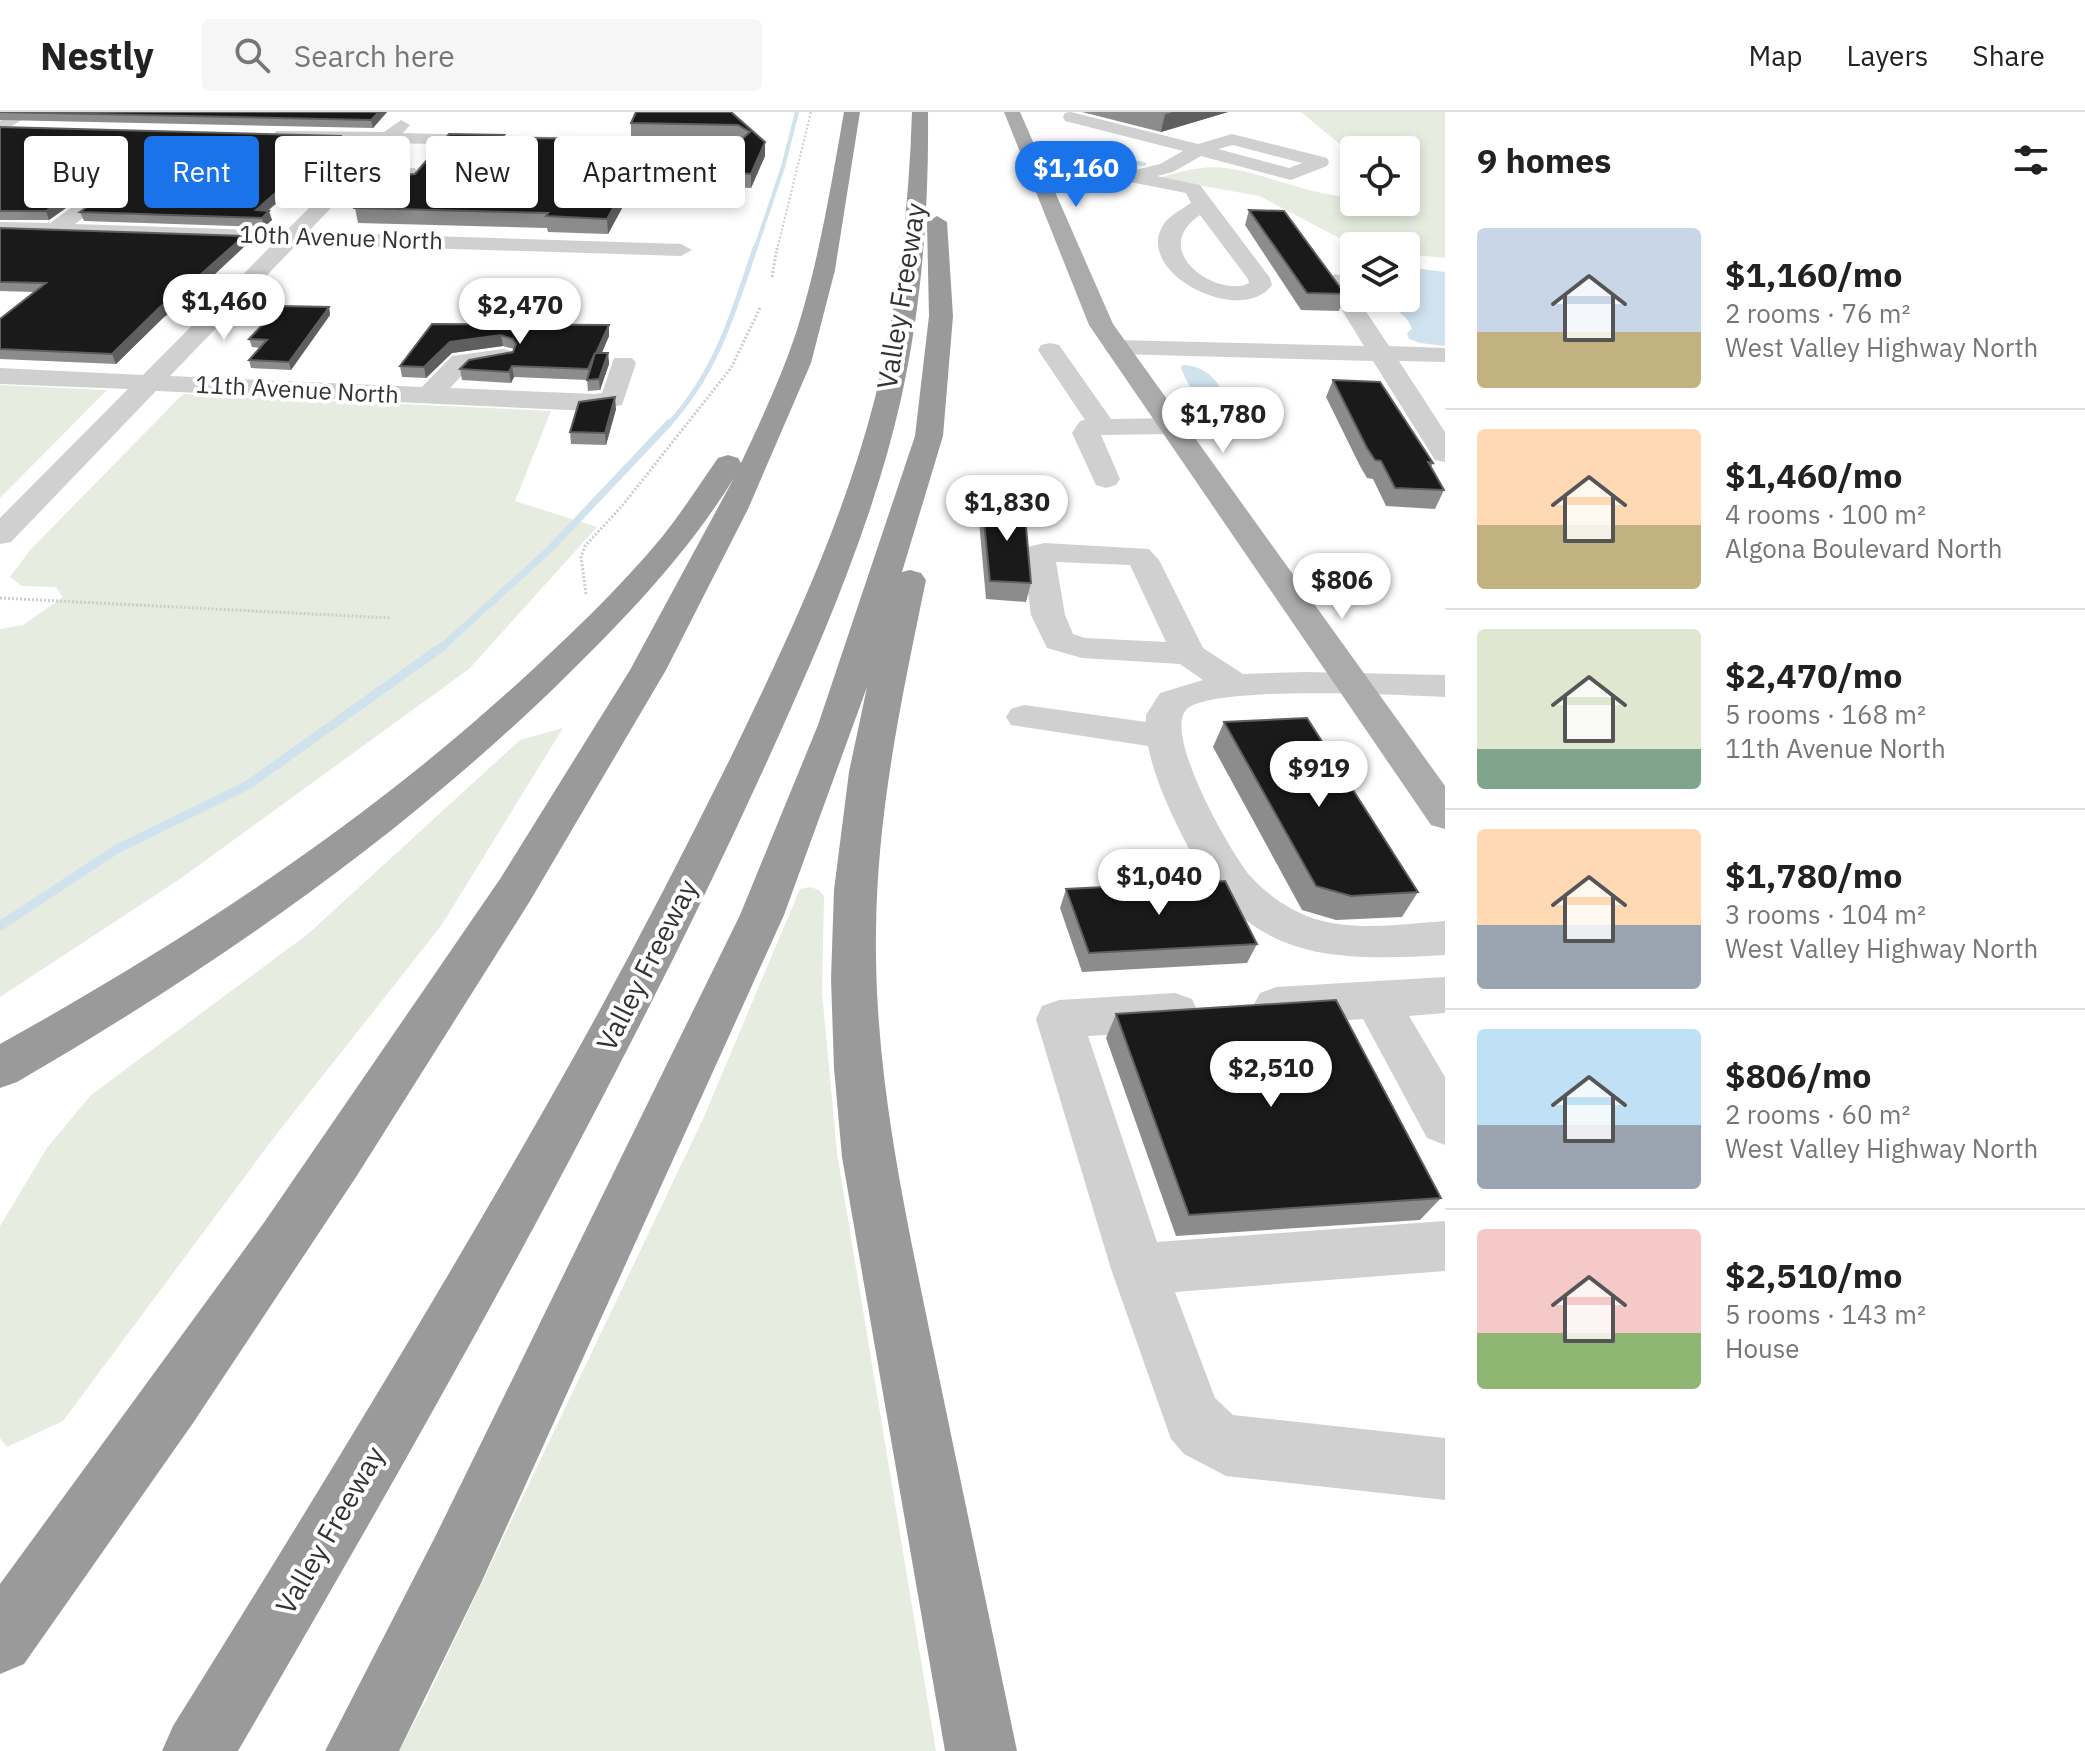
<!DOCTYPE html>
<meta charset="utf-8">
<style>
body{margin:0;font-family:"IBM Plex Sans",sans-serif;background:#f6f6f6;color:#222;height:100vh;display:flex;flex-direction:column;font-size:30px;white-space:nowrap}
*{box-sizing:border-box;margin:0}
p{font-size:26px;color:#767676}
.icon{flex:none;width:44px;height:44px;fill:none;stroke:currentColor;stroke-width:2;stroke-linecap:round;stroke-linejoin:round}
.map{position:relative;flex:1;overflow:hidden}
.drawer{display:flex;flex-direction:column;background:#fff;width:640px}
.drawer>*{flex:none}
.top-card{position:absolute;left:24px;top:24px;width:760px;height:72px;display:flex;gap:16px}
.fabs{position:absolute;left:1340px;top:24px;display:grid;gap:16px}
.fabs a{display:grid;place-items:center;width:80px;height:80px;border-radius:8px;background:#fff;box-shadow:0 4px 12px #0003;font-size:40px}
.price{position:absolute;translate:-50% -68px;padding:0 18px;border-radius:28px;background:#fff;color:#222;font-size:26px;line-height:52px;filter:drop-shadow(0 2px 4px #0008)}
.price::after{content:'';position:absolute;left:50%;top:48px;width:24px;height:18px;margin-left:-12px;background:inherit;clip-path:polygon(0 0,100% 0,50% 100%)}
.price.on{background:#1a73e8;color:#fff}
ul{padding:0;list-style:none}
li{display:flex;align-items:center;gap:24px;height:200px;padding:0 32px}
li+li{border-top:2px solid #e0e0e0}
li span{display:grid;place-items:center;flex:none;width:224px;height:160px;border-radius:8px;color:#555}
li>.icon{margin-inline-start:auto}
span .icon{width:96px;height:96px;fill:#fffc;stroke-width:1}
li b{font-size:34px}
h2{display:flex;justify-content:space-between;align-items:center;height:96px;padding:0 32px;font-size:34px}
.chip{padding:0 28px;border-radius:8px;background:#fff;box-shadow:0 4px 12px #0003;font-size:28px;line-height:72px}
.chip.on{background:#1a73e8;color:#fff}
header{display:flex;align-items:center;gap:48px;box-sizing:border-box;height:112px;padding:0 40px;background:#fff;border-bottom:2px solid #e0e0e0}
header strong{font-size:38px}
nav{display:flex;gap:44px;margin-inline-start:auto;font-size:28px}
.search{width:560px;height:72px;background:#f6f6f6;display:flex;align-items:center;gap:20px;box-sizing:border-box;padding:0 28px;border-radius:8px;color:#767676;font-size:30px}
main{display:flex;flex:1;min-height:0}
.map>svg:first-child{display:block}
.green{fill:#e6ecdf}
.water{fill:#cfe2ee}
.lines{fill:none;stroke-linecap:round;stroke-linejoin:round}
.stream-far3{stroke:#cfe2ee;stroke-width:4}
.stream-far2{stroke:#cfe2ee;stroke-width:5}
.stream-far1{stroke:#cfe2ee;stroke-width:7}
.stream{stroke:#cfe2ee;stroke-width:9}
.path-far1{stroke:#cdcdcd;stroke-width:2;stroke-dasharray:2 2;stroke-linecap:butt}
.path{stroke:#cdcdcd;stroke-width:3;stroke-dasharray:2 2;stroke-linecap:butt}
.minor{fill:#d0d0d0;fill-rule:evenodd}
.major{fill:#ababab;fill-rule:evenodd}
.highway{fill:#9a9a9a;fill-rule:evenodd}
.wall{fill:#8c8c8c}
.shaded-wall{fill:#5f5f5f}
.building{fill:#1a1a1a;stroke:#5f5f5f;stroke-width:2}
.labels{text-anchor:middle;stroke-width:8;stroke-linejoin:round;paint-order:stroke}
.far-street-label{font-size:24px;fill:#333;stroke:#fff}
.street-label{font-size:28px;fill:#333;stroke:#fff}
</style>
<header>
<strong>Nestly</strong>
<div class="search"><svg class="icon" aria-label="search" viewBox="0 0 24 24"><circle cx="10" cy="10" r="6"/><path d="M15 15l6 6"/></svg>Search here</div>
<nav><a>Map</a><a>Layers</a><a>Share</a></nav>
</header>
<main>
<div class="map">
<svg width="1445" height="1639" viewBox="0 0 1445 1639">
<rect width="100%" height="100%" fill="#fff"/>
<g class="green">
<path d="M1301,0h144v146l-39,-4v-8h-43l-16,-4 -88,-46 -101,-18c23,-6 43,-13 68,-10 43,6 83,28 128,29v5h52v-52h-52v6z"/>
<polygon points="0,273 107,278 0,386"/>
<polygon points="183,282 551,299 515,389 597,415 469,557 180,767 0,885 0,517 23,513 63,485 56,475 22,474 10,465 31,437"/>
<polygon points="563,616 441,814 275,1024 63,1309 7,1335 0,1326 0,1114 47,1036 91,983 308,822 520,628"/>
<polygon points="810,775 819,778 824,784 822,880 837,1041 936,1639 399,1639 423,1594 703,1007 800,777"/>
</g>
<g class="water">
<polygon points="1071,38 1116,43 1147,51 1145,54 1105,52 1067,43"/>
<path d="M1406,155l39,5v74l-25,-3 -11,-4 -2,-6 5,-4c-7,-21 -24,-19 -39,-31h33z"/>
<path d="M1183,253c36,1 46,38 55,66 -18,-1 -53,-46 -57,-64z"/>
</g>
<g class="lines">
<polyline class="stream-far3" points="755,138 783,55 797,0"/>
<path class="stream-far2" d="M668,313c48,-52 65,-111 87,-177"/>
<polyline class="stream-far1" points="441,536 550,437 669,311"/>
<polyline class="stream" points="0,814 117,737 248,673 443,534"/>
<polyline class="path-far1" points="777,138 811,0"/>
<g class="path">
<polyline points="772,165 777,136"/>
<polyline points="586,482 581,445 585,434 622,394 731,256 760,196"/>
<polyline points="0,486 391,506"/>
</g>
<g class="minor">
<polygon points="15,0 35,0 0,21 0,9"/>
<path d="M1071,0l127,32 34,-10 95,24 2,4 -2,4 -36,14 -90,-24 -28,16 -16,4 43,9 70,93 2,7c-31,42 -136,-11 -110,-58 6,-11 19,-17 29,-24l-5,-10 -81,-16 -77,-5 -2,-4 9,-6 70,3 26,6 29,-7 23,-13 -118,-30 -2,-4 2,-4zM1233,33l69,18 -13,5 -71,-19zM1200,103l48,64 1,4c-29,16 -103,-31 -49,-68z"/>
<path d="M401,8l9,5 -7,8 186,5 9,5 -9,5 -196,-5 -21,23 43,2 2,4c-5,8 -11,14 -20,17l-10,-6 5,-6h-31l-53,55 373,12 11,6 -11,6 -384,-12 -127,132 252,11 30,-31 51,-7 9,2 3,5 -3,5 -43,7 -19,20 145,6 7,-1 12,-35h18l4,5 -14,42 -32,6 -434,-20 -145,151 -11,2v-26l128,-129 -128,-5v-16l143,7 131,-132 -274,-9v-12l50,1 46,-33h14l3,4 -3,4 -35,26 211,7 88,-88 -92,-3 -9,-5 3,-4 108,1z"/>
<polygon points="1335,162 1343,164 1354,186 1357,186 1389,234 1445,236 1445,250 1399,249 1445,320 1445,350 1435,348 1373,249 1116,242 1107,240 1104,235 1107,230 1116,228 1364,234 1324,169"/>
<polygon points="1050,231 1059,233 1111,307 1171,306 1181,308 1185,314 1181,320 1171,322 1101,323 1120,367 1116,373 1106,376 1096,373 1072,321 1080,309 1085,308 1038,238 1041,233"/>
<path d="M1044,431l105,6 10,11 44,88 40,26 61,-2 141,3v22c-42,-2 -232,-12 -258,12 -26,23 46,149 65,169 17,18 38,32 60,40 41,14 91,6 133,3v34c-120,7 -198,5 -259,-112 -16,-31 -31,-63 -38,-97l-137,-21 -5,-8 5,-8 13,-4 122,17v-7l14,-22 43,-13 -23,-16 -98,-6 -35,-10 -16,-33 -8,-61 5,-7zM1056,450l74,3 36,77 -81,-4 -12,-4 -8,-19z"/>
<polygon points="1445,865 1445,901 1409,904 1445,965 1445,1033 1427,1026 1363,907 1276,913 1260,907 1253,894 1260,881 1276,875"/>
<polygon points="1175,881 1192,887 1198,900 1192,913 1175,919 1088,924 1157,1130 1445,1109 1445,1159 1175,1180 1215,1286 1233,1303 1445,1326 1445,1388 1226,1364 1184,1342 1171,1327 1111,1157 1036,907 1042,894 1059,888"/>
</g>
<polygon class="major" points="1004,0 1020,0 1113,212 1445,674 1445,717 1431,713 1089,213"/>
<g class="highway">
<path d="M844,0h16l-25,158 -24,93 -63,146 -82,161 -136,231 -174,276 -163,246 -169,241 -24,10v-90l263,-360 237,-345 130,-209 104,-192c-50,81 -117,149 -185,215 -160,153 -341,278 -532,389l-17,6v-44c184,-102 361,-218 517,-360 50,-46 101,-94 145,-147 20,-25 37,-52 56,-79l10,-3 10,3 3,5c20,-43 40,-85 55,-130 23,-72 35,-147 48,-221z"/>
<path d="M912,0h16c1,97 -6,192 -27,287 -28,124 -79,241 -131,356 -45,99 -92,196 -142,293 -122,238 -255,471 -390,703h-76l11,-25c127,-204 253,-409 372,-618 66,-115 127,-232 186,-351 56,-116 112,-234 144,-359 23,-94 34,-189 37,-286z"/>
<path d="M937,104l10,6 6,94 -10,120 -41,136 8,-2 11,3 5,7c-24,117 -49,231 -50,352 -2,140 28,275 56,411 28,136 57,272 85,408h-72l-103,-594 -8,-89 -3,-89 3,-89 15,-118 18,-85 -83,228 -303,668 -82,168h-74l110,-214 305,-622 78,-190 97,-289 14,-120 -2,-94z"/>
</g>
</g>
<g class="wall">
<polygon points="0,0 387,0 373,16 0,8"/>
<polygon points="731,0 765,30 765,44 751,76 710,74 710,59 713,52 647,50 608,122 548,120 547,116 358,111 355,96 415,62 504,25 505,25 507,39 492,62 498,65 507,62 530,26 740,28 738,27 631,24 631,11"/>
<polygon points="1082,0 1228,0 1161,20"/>
<polygon points="0,15 342,32 268,99 272,108 264,115 84,109 80,100 109,79 111,76 110,75 94,76 49,108 0,108"/>
<polygon points="1249,98 1345,182 1339,199 1301,198 1245,113"/>
<polygon points="0,116 246,133 186,189 164,205 116,252 0,247 0,207 34,180 0,179"/>
<polygon points="329,195 330,203 291,258 251,256 249,248 260,236 252,235 249,227"/>
<polygon points="432,212 609,224 602,241 608,241 609,252 600,278 588,279 587,268 514,265 511,271 462,268 460,257 513,240 514,237 503,234 452,241 426,266 402,265 400,254"/>
<polygon points="1333,268 1433,351 1431,355 1444,378 1435,397 1386,394 1373,367 1367,366 1360,354 1326,285"/>
<polygon points="616,297 606,333 571,332 570,320"/>
<polygon points="982,391 1031,471 1026,490 986,487 979,409"/>
<polygon points="1224,610 1418,780 1402,805 1336,808 1302,798 1213,635"/>
<polygon points="1066,777 1257,832 1247,851 1082,860 1060,796"/>
<polygon points="1116,902 1441,1086 1420,1108 1176,1124 1106,926"/>
</g>
<g class="shaded-wall">
<polygon points="379,0 387,0 373,16 371,8"/>
<polygon points="1173,0 1228,0 1161,20 1165,2"/>
<polygon points="504,23 504,27 505,25 507,39 486,72 484,57"/>
<polygon points="340,24 342,32 258,107 256,98"/>
<polygon points="765,30 765,44 751,76 751,62"/>
<polygon points="647,36 647,50 608,122 607,107"/>
<polygon points="91,67 94,76 49,108 46,99"/>
<polygon points="269,99 272,108 264,115 262,106"/>
<polygon points="244,124 246,133 186,189 164,205 116,252 112,242 160,195"/>
<polygon points="329,195 330,203 291,258 289,250"/>
<polygon points="609,213 609,224 597,251 596,241"/>
<polygon points="501,223 503,234 452,241 426,266 424,255 450,230"/>
<polygon points="608,241 609,252 600,278 599,267"/>
<polygon points="512,254 514,265 511,271 509,260"/>
<polygon points="615,285 616,297 606,333 605,321"/>
</g>
<g class="building">
<polygon points="0,0 379,0 371,8"/>
<polygon points="636,0 731,0 765,30 751,62 710,59 720,38 647,36 607,107 546,104 548,101 355,96 390,64 415,62 449,22 504,23 502,25 505,25 484,57 498,65 507,62 530,26 740,29 750,20 738,13 631,11"/>
<polygon points="0,15 340,24 256,98 269,99 262,106 80,100 109,79 113,73 107,66 91,67 46,99 0,99"/>
<polygon points="1249,98 1284,99 1345,182 1307,181"/>
<polygon points="0,116 244,124 182,179 160,195 112,242 0,237 0,207 46,171 0,170"/>
<polygon points="280,194 329,195 289,250 249,248 267,228 249,227"/>
<polygon points="432,212 609,213 596,241 608,241 599,267 587,268 595,241 588,257 512,254 509,260 460,257 469,248 513,240 516,232 513,227 501,223 450,230 424,255 400,254"/>
<polygon points="1333,268 1380,270 1433,351 1428,350 1444,378 1395,376 1381,349 1375,348 1367,336"/>
<polygon points="615,285 605,321 570,320 579,290"/>
<polygon points="982,391 1024,393 1031,471 990,469"/>
<polygon points="1307,606 1418,780 1351,784 1316,774 1224,610"/>
<polygon points="1225,769 1257,832 1089,841 1066,777"/>
<polygon points="1336,888 1441,1086 1189,1103 1116,902"/>
</g>
<g class="labels">
<g class="far-street-label">
<text transform="translate(341 126) rotate(2)" y="8">10th Avenue North</text>
<text transform="translate(297 278) rotate(3)" y="8">11th Avenue North</text>
</g>
<g class="street-label">
<text transform="translate(901 184) rotate(-81)" y="10">Valley Freeway</text>
<text transform="translate(647 853) rotate(-63)" y="10">Valley Freeway</text>
<text transform="translate(330 1418) rotate(-60)" y="10">Valley Freeway</text>
</g>
</g>
</svg>
<div class="fabs">
<a><svg class="icon" aria-label="locate" viewBox="0 0 24 24"><circle cx="12" cy="12" r="6"/><path d="M12 2v4M12 18v4M2 12h4M18 12h4"/></svg></a>
<a><svg class="icon" aria-label="layers" viewBox="0 0 24 24"><path d="M12 4l9 5-9 5-9-5zM3 14l9 5 9-5"/></svg></a>
</div>
<b class="price on" style="left:1076px;top:97px">$1,160</b>
<b class="price" style="left:224px;top:230px">$1,460</b>
<b class="price" style="left:520px;top:234px">$2,470</b>
<b class="price" style="left:1223px;top:343px">$1,780</b>
<b class="price" style="left:1007px;top:431px">$1,830</b>
<b class="price" style="left:1342px;top:509px">$806</b>
<b class="price" style="left:1319px;top:697px">$919</b>
<b class="price" style="left:1159px;top:805px">$1,040</b>
<b class="price" style="left:1271px;top:997px">$2,510</b>
<div class="top-card">
<a class="chip">Buy</a>
<a class="chip on">Rent</a>
<a class="chip">Filters</a>
<a class="chip">New</a>
<a class="chip">Apartment</a>
</div>
</div>
<section class="drawer">
<h2>9 homes<svg class="icon" aria-label="filters" viewBox="0 0 24 24"><path d="M4 7h16M4 17h16"/><circle cx="9" cy="7" r="2"/><circle cx="15" cy="17" r="2"/></svg></h2>
<ul>
<li><span style="background:linear-gradient(#c9d6e8 65%,#c2b280 0)"><svg class="icon" aria-label="home" viewBox="0 0 24 24"><path d="M3 11l9-7 9 7M6 9v11h12V9"/></svg></span><div><b>$1,160/mo</b><p>2 rooms · 76 m²</p><p>West Valley Highway North</p></div></li>
<li><span style="background:linear-gradient(#ffd9b3 60%,#c2b280 0)"><svg class="icon" aria-label="home" viewBox="0 0 24 24"><path d="M3 11l9-7 9 7M6 9v11h12V9"/></svg></span><div><b>$1,460/mo</b><p>4 rooms · 100 m²</p><p>Algona Boulevard North</p></div></li>
<li><span style="background:linear-gradient(#dfe7d0 75%,#7fa58c 0)"><svg class="icon" aria-label="home" viewBox="0 0 24 24"><path d="M3 11l9-7 9 7M6 9v11h12V9"/></svg></span><div><b>$2,470/mo</b><p>5 rooms · 168 m²</p><p>11th Avenue North</p></div></li>
<li><span style="background:linear-gradient(#ffd9b3 60%,#9aa5b1 0)"><svg class="icon" aria-label="home" viewBox="0 0 24 24"><path d="M3 11l9-7 9 7M6 9v11h12V9"/></svg></span><div><b>$1,780/mo</b><p>3 rooms · 104 m²</p><p>West Valley Highway North</p></div></li>
<li><span style="background:linear-gradient(#bfe0f5 60%,#9aa5b1 0)"><svg class="icon" aria-label="home" viewBox="0 0 24 24"><path d="M3 11l9-7 9 7M6 9v11h12V9"/></svg></span><div><b>$806/mo</b><p>2 rooms · 60 m²</p><p>West Valley Highway North</p></div></li>
<li><span style="background:linear-gradient(#f6c9c9 65%,#8fb573 0)"><svg class="icon" aria-label="home" viewBox="0 0 24 24"><path d="M3 11l9-7 9 7M6 9v11h12V9"/></svg></span><div><b>$2,510/mo</b><p>5 rooms · 143 m²</p><p>House</p></div></li>
</ul>
</section>
</main>
